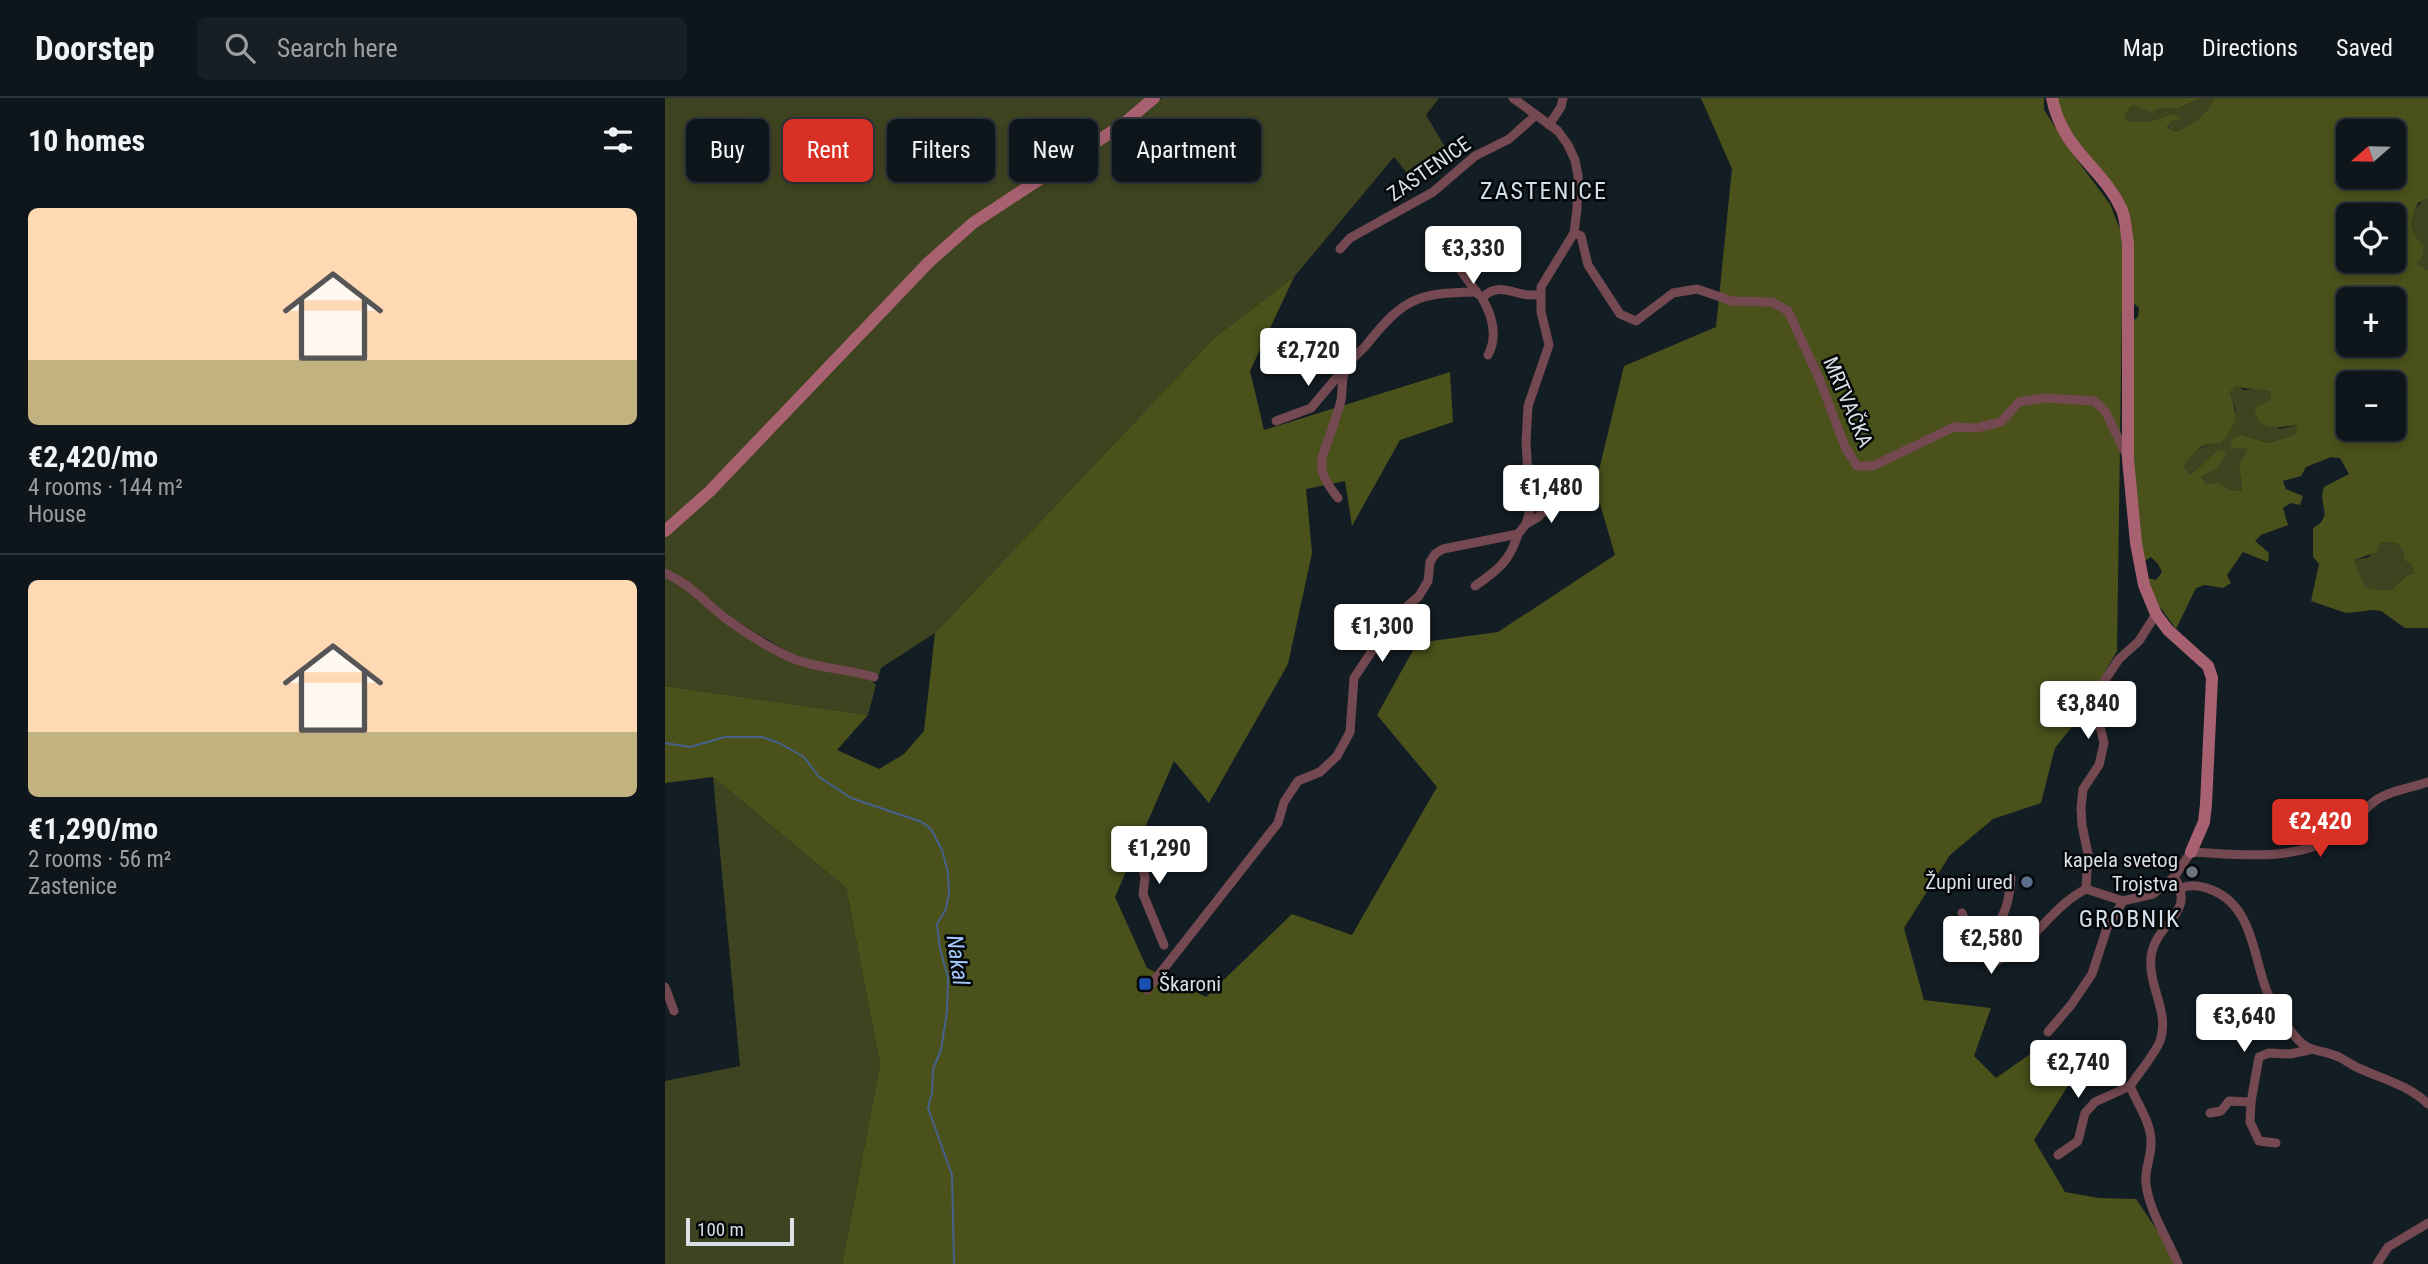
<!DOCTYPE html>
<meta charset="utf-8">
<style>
body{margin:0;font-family:"Roboto Condensed",sans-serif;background:#171f24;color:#f1f3f6;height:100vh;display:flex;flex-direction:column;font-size:26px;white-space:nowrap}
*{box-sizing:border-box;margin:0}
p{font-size:23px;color:#9b9fa3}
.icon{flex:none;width:38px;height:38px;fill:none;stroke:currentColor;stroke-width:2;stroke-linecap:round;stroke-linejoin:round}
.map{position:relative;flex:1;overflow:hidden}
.drawer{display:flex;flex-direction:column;background:#0e161b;width:665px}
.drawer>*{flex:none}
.guide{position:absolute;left:21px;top:21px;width:665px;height:63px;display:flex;gap:14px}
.needle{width:46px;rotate:250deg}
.fabs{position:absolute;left:1671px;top:21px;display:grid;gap:14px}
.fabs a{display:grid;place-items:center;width:70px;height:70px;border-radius:10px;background:#0e161b;box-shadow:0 4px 10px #0003,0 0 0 2px #2e353a;font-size:35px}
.scale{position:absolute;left:21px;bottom:18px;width:108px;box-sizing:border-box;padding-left:7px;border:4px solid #d9dfe4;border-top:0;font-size:19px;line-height:24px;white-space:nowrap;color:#d9dfe4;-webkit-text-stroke:5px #040709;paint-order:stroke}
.price{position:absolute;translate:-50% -60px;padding:0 16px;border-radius:7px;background:#fff;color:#222;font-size:23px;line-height:46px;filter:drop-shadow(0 2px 4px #0008)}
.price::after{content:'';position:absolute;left:50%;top:42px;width:21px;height:16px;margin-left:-10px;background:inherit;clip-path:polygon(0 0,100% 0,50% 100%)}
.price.on{background:#d93025;color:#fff}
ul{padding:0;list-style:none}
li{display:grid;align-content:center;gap:14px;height:371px;padding:0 28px}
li+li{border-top:2px solid #2e353a}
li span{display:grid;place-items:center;height:217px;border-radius:10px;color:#555}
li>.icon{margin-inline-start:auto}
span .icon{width:126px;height:126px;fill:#fffc;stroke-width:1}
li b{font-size:30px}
h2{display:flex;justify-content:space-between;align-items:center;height:84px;padding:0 28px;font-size:30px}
.tag{padding:0 24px;border-radius:10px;background:#0e161b;box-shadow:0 4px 10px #0003,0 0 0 2px #2e353a;font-size:24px;line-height:63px}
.tag.on{background:#d93025;color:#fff}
header{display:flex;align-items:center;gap:42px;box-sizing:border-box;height:98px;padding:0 35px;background:#0e161b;border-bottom:2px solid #2e353a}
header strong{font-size:33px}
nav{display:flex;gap:38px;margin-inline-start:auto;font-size:24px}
.search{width:490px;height:63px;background:#171f24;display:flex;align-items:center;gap:18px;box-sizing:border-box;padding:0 24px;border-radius:10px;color:#9b9fa3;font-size:26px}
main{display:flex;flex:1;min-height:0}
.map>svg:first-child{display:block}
.green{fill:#3e4320}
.forest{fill:#4a511b;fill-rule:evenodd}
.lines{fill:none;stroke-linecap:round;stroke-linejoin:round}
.stream{stroke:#45618c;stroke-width:2}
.street{stroke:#754951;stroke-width:9}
.secondary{stroke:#a86170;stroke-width:12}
.worship-dot{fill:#6b7280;stroke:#040709;stroke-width:2.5}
.service-dot{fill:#5c6f8a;stroke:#040709;stroke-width:2.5}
.transit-dot{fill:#1a4fb4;stroke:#040709;stroke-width:2.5}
.labels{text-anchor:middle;stroke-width:5;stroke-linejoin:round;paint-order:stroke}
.street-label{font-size:21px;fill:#d9dfe4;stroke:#040709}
.poi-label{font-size:21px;fill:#d9dfe4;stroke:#040709;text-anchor:end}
.water-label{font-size:23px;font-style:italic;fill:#a4c8fd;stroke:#040709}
.quarter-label{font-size:24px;letter-spacing:2px;fill:#d3e0eb;stroke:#040709}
</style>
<header>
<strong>Doorstep</strong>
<div class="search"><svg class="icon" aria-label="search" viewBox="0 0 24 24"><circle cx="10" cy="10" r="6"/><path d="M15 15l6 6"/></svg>Search here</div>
<nav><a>Map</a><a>Directions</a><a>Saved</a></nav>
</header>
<main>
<section class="drawer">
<h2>10 homes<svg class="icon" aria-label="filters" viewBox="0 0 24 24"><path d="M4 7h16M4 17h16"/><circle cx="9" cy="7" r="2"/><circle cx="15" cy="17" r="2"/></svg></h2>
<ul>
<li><span style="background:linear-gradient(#ffd9b3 70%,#c2b280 0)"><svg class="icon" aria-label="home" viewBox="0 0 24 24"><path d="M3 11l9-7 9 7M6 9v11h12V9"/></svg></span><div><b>€2,420/mo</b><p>4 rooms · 144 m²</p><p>House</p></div></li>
<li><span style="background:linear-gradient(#ffd9b3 70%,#c2b280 0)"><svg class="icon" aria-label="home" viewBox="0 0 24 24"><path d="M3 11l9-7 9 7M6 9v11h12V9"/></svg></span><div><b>€1,290/mo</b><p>2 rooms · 56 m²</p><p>Zastenice</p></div></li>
</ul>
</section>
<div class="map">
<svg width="1763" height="1166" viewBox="0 0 1763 1166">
<rect width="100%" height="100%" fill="#131d24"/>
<g class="green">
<path d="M0,0h483c-55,46 -119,79 -176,121l-217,220 -90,87z"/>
<polygon points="497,0 774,0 761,17 780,49 742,75 729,59 629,179 550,239 270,535 216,570 214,577 142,562 123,554 65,519 0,472 0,439 50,394 256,178 310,129 461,29"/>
<path d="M1537,0h11c-4,16 -23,27 -37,34l-9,-3 5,-8 1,-7 -26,8h-19l-3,-8 8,-9 19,6 8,-3h19z"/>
<path d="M1761,100h2v72l-12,-5c-4,-24 -12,-51 10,-67z"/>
<polygon points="1571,286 1579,292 1597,290 1605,294 1614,331 1632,327 1630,336 1604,345 1577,337 1584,351 1574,366 1577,393 1568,393 1551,384 1542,386 1536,379 1553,352 1525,377 1519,369 1529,353 1547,345 1571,312 1565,294"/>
<polygon points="1724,444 1733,446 1739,453 1738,462 1746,466 1749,475 1741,478 1728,492 1708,492 1700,488 1689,462 1704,459 1715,445"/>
<polygon points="0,477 124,560 204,580 211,587 203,617 0,588"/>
<polygon points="48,679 181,790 215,967 177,1166 0,1166 0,983 75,968"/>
</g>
<g class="forest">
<polygon points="1036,0 1379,0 1379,12 1412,62 1445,106 1458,139 1452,553 1413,621 1390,650 1376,705 1328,721 1285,757 1239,830 1259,902 1326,910 1309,958 1331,980 1381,945 1404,986 1369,1042 1400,1094 1434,1100 1471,1101 1515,1166 177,1166 215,967 181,790 48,679 0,685 0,588 203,617 172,652 214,671 239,656 259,633 270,535 550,239 629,179 585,273 599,332 785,274 788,324 735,342 687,428 680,383 641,391 647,455 623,566 544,705 509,663 450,799 482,870 541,899 627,816 687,837 772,689 712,617 752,545 833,534 950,457 930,389 959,268 1051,229 1067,71"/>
<path d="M1391,0h146l-23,10h-19l-8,4 -19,-7 -8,9 3,8h19l26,-8 8,5 -9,2 -5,7 9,4c14,-7 33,-18 37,-34h215v100l-10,5c-9,23 -10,25 6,44l-2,10 -6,7 12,6v358h-23l-24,-17 -8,-1 -27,3 -35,-12 8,-37 -6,-7v-29c22,-12 4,-22 11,-41l25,-13 -9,-16 -9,-1 -25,10 -5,9 -18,5 3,8 17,7 -3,9 -9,-2 -8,5 5,17 -27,10 -6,6 14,12 -1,9 -25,-10 -16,23 4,8 -8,5 -18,-3 -9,3 -20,41 -27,-37 -2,-14 9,2 6,-8 -4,-8 -7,-7 -8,5 -9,-93 -4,-146 8,-6 1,-9 -7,-6 -3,-91 -18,-30 -16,-16 -28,-34zM1684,33h45v46h-45zM1684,117h45v46h-45zM1684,201h45v46h-45zM1684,285h45v46h-45zM1571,287c12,7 21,1 34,7l1,8 -16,8c1,25 25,19 42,17l-2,9 -26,9 -27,-8 -9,3 -3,9 18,2 -9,15 3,27h-9l-17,-9 -9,2 -6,-7 16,-9 10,-16 -9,-2 -28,25 -6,-8c10,-17 17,-24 37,-24 17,-20 17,-26 9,-51zM1724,444l9,2 6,8 -1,8 8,4 3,9 -8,3 -14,14h-19l-8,-4 -11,-26 23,-8 3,-9z"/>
</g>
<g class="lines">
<polyline class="stream" points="0,645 25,649 60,639 97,639 114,645 139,659 154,679 186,700 257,724 266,731 277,752 283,774 284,794 281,811 272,826 275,851 283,879 282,913 276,952 268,971 267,995 263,1010 287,1077 289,1166"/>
<g class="street">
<polyline points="884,27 896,9 898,0"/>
<polyline points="909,135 916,138 923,167 955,216 971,223 1008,195 1032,191 1067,203 1107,204 1123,213 1154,280 1180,349 1192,368 1208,368 1289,329 1311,330 1336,324 1354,304 1378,300 1429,303 1440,313 1461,356"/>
<polyline points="675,151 685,140 768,94 810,58 844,41 871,17"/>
<polyline points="781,152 813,196"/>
<path d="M823,257c10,-19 4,-40 -6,-57 20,-20 34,2 58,-4"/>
<polyline points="611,323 646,310 678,272"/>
<path d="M673,400c-28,-35 -14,-40 -3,-78 2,-7 5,-14 6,-20 2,-11 0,-22 5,-32 4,-9 15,-16 21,-24 37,-46 50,-51 109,-52"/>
<polyline points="861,426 873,419 892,402"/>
<path d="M0,475c27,12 38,28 60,45 18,13 40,27 60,37 28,14 60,13 89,22"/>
<path d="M810,488c23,-16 35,-25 43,-52"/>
<polyline points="464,746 473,757 478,772 480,779 478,796 499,847"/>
<path d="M1346,780c-2,30 -9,50 -36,65l4,8 15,11c40,-16 55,-54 92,-73l37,12"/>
<path d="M1516,790c10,-4 21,-2 31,2 40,16 41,64 54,99 5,14 15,28 24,41 19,26 26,17 49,27 8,4 15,10 24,13 23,10 46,16 65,34"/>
<polyline points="1421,791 1423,756 1417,727 1416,710 1418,691 1434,667 1439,645 1434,624 1438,585 1454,561 1474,543 1491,516"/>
<polyline points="1297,815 1310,845"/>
<polyline points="0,889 9,913"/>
<polyline points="482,892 613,725 619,704 633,683 655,674 672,658 685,634 689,580 729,520 754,498 763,483 765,464 770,456 778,451 853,436 861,426 865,412 861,344 863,308 884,247 876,214 876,189 909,135 912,111 913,78 910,62 903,47 893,33 848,0"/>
<polyline points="1383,934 1406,907 1427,876 1442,830 1458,803 1488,796 1509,779"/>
<polyline points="1586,1004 1585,1024 1594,1043 1611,1045"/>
<polyline points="1545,1015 1556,1013 1564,1003 1586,1004 1594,959 1604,955 1625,956 1644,952"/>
<polyline points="1393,1057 1413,1043 1420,1015 1430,1004 1465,988"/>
<path d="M1513,1166c-10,-25 -29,-53 -32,-80 -2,-15 6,-28 5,-43 0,-18 -14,-38 -21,-55 8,-12 25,-32 30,-45 10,-29 -12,-54 -9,-84 4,-35 47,-43 23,-80l17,-25c46,2 99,10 142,-14 17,-10 22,-19 36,-32 15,-15 39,-17 59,-24"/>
<polyline points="1712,1166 1723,1149 1763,1125"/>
</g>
<g class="secondary">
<path d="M1387,0c11,54 50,68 70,112 4,10 4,23 6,33v216l8,84 8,42 12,29 12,16 40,36 4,12 -6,126 -2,18 -13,30"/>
<polyline points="0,433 45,393 264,164 308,125 457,27 489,0"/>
</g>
</g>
<circle class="worship-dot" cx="1527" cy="774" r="7"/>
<circle class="service-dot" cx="1362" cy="784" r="7"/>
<rect class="transit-dot" x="473" y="879" width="14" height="14" rx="3.5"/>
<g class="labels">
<g class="street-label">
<text transform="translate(764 71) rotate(-35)" y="7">ZASTENICE</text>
<text transform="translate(1183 304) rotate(67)" y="7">MRTVAČKA</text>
</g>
<g class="poi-label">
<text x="1513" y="769">kapela svetog<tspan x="1513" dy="24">Trojstva</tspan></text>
<text x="1348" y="791">Župni ured</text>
<text x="494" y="893" text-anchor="start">Škaroni</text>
</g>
<g class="water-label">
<text transform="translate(293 862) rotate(82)" y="8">Nakal</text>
</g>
<g class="quarter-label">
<text x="879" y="101">ZASTENICE</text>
<text x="1465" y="829">GROBNIK</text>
</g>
</g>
</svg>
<div class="fabs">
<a><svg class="needle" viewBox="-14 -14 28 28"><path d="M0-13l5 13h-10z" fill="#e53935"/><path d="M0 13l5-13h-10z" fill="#9b9fa3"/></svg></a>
<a><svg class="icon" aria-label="locate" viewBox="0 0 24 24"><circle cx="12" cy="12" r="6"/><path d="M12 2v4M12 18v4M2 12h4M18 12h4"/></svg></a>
<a>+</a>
<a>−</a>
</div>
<div class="scale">100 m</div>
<b class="price" style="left:808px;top:188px">€3,330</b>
<b class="price" style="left:643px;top:290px">€2,720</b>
<b class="price" style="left:886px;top:427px">€1,480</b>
<b class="price" style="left:717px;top:566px">€1,300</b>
<b class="price" style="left:1423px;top:643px">€3,840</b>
<b class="price on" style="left:1655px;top:761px">€2,420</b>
<b class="price" style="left:494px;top:788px">€1,290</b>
<b class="price" style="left:1326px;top:878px">€2,580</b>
<b class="price" style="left:1579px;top:956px">€3,640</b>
<b class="price" style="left:1413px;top:1002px">€2,740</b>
<div class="guide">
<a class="tag">Buy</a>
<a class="tag on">Rent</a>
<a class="tag">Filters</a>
<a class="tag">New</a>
<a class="tag">Apartment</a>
</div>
</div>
</main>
